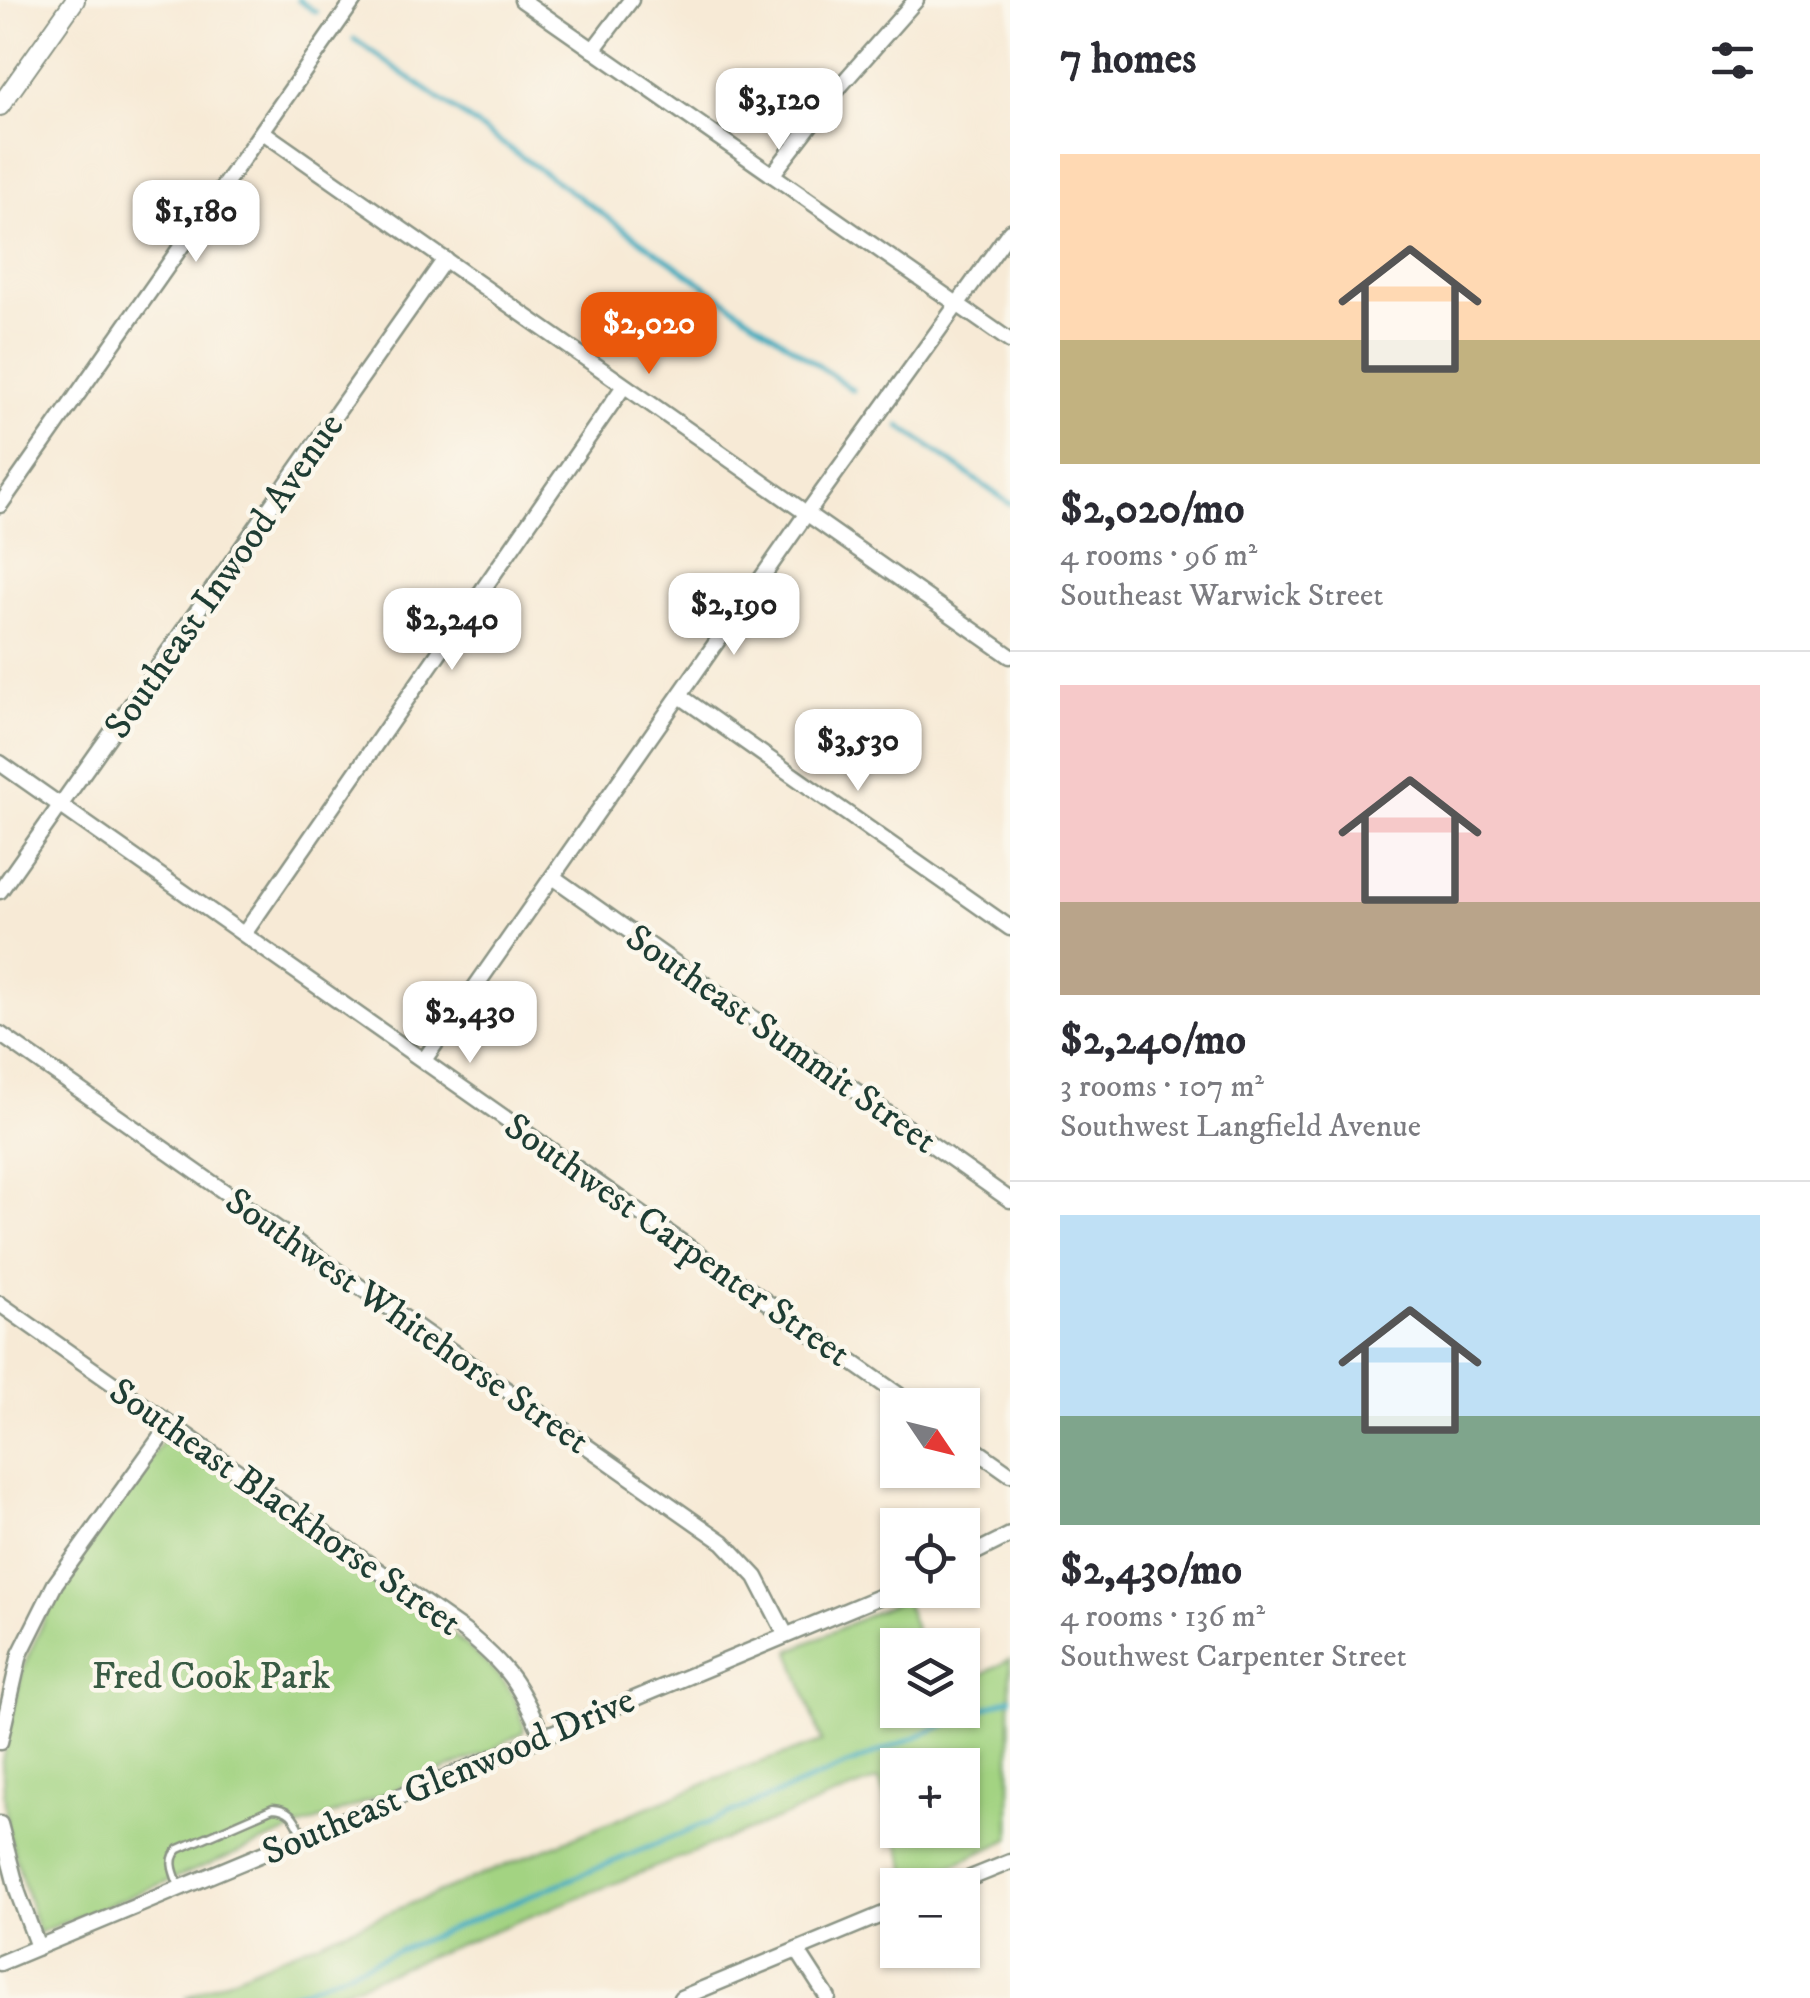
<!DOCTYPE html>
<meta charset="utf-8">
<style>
body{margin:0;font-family:"IM FELL DW Pica",serif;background:#f7f7f7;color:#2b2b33;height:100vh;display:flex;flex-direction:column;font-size:38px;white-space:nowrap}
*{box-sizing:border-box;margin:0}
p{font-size:32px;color:#7c7c81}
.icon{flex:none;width:55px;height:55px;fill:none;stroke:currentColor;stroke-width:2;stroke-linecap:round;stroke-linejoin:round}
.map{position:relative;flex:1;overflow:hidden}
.details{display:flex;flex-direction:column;background:#fff;width:800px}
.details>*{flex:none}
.needle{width:65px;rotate:125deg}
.buttons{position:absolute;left:880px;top:1388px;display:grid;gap:20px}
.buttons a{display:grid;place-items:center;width:100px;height:100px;border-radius:0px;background:#fff;box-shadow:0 2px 8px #0004;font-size:50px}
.price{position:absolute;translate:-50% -85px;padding:0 22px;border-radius:20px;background:#fff;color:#222;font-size:32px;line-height:65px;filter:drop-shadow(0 2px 5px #0008)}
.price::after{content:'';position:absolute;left:50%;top:60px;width:30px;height:22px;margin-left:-15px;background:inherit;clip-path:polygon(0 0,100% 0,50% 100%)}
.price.selected{background:#ea580c;color:#fff}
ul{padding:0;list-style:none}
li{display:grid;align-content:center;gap:20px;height:530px;padding:0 50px}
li+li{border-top:2px solid #e1e1e2}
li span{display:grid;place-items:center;height:310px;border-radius:0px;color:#555}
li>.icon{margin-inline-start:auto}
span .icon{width:180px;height:180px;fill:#fffc;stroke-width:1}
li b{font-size:42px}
h2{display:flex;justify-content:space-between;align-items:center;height:120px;padding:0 50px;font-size:42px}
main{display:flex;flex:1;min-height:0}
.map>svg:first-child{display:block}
.green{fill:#a3d382;stroke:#61885b;stroke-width:2.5;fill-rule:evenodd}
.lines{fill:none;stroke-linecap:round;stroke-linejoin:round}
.stream{stroke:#3fabbe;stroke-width:5}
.service-casing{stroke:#8b9485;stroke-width:11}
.minor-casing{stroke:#8b9485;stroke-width:19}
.tertiary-casing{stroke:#8b9485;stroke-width:22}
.service{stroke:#fff;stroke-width:6}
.minor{stroke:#fff;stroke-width:14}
.tertiary{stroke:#fff;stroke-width:18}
.labels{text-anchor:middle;stroke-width:9;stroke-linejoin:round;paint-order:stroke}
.street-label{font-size:38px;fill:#1f3d34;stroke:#fbf7ec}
.park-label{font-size:38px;fill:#395b44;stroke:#fbf7ec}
</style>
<main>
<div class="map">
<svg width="1010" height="1998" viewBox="0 0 1010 1998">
<rect width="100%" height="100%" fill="#fbf7ec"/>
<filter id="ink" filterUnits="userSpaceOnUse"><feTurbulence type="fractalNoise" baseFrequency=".01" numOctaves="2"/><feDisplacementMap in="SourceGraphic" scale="20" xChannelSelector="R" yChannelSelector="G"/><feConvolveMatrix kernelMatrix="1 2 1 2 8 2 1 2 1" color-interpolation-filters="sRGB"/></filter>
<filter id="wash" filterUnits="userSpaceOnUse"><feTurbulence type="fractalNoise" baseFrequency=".0048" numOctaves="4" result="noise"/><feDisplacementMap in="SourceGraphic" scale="40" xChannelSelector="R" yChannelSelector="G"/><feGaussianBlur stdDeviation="2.25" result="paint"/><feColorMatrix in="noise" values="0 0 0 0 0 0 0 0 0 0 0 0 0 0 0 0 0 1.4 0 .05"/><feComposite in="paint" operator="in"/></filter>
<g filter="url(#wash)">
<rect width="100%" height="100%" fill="#f7ead6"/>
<g class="green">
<path d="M170,1431l284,204c29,27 68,52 70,96l-35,21 -451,181 -31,-105 -5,-67 20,-91 37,-83z"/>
<path d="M904,1599l17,46h-23v65h64l1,-25 47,-26v180l-99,45 -32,-105 -556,219h-138l107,-46 457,-186 73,-24 -32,-91zM898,1765h64v65h-64z"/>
</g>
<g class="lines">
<g class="stream">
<polyline points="298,0 316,12"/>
<polyline points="354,39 853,390"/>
<polyline points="900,426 1010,504"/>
<polyline points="283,1998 1010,1698"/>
</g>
</g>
</g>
<g filter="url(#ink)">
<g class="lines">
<defs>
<path id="service" d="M179,1886c-5,-13 -12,-27 0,-37l94,-41c19,1 22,11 30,27"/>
<g id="minor">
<polyline points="522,0 1010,341"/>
<polyline points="593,50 631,0"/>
<polyline points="263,132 1010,656"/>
<polyline points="772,175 841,85 916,0"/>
<polyline points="0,505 354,0"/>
<polyline points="680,696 1010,928"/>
<polyline points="0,763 913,1405"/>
<polyline points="553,877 1010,1200"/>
<polyline points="0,891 445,259"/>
<polyline points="244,934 624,386"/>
<polyline points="0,1034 723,1542 756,1577 786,1635"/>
<polyline points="424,1060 807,513 1010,231"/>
<path d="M0,1304l464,327c44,36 55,52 78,104"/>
<polyline points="962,1440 1010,1474"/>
<polyline points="962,1559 1010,1535"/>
<polyline points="0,1742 20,1654 55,1584 170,1424"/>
<polyline points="0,1824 18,1893 38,1947"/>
<polyline points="953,1885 1010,1862"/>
<polyline points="797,1950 828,1998"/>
<polyline points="0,1963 898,1589"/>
<polyline points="681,1998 898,1908"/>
</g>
<polyline id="tertiary" points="0,106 75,0"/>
</defs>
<use href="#service" class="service-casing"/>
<use href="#minor" class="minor-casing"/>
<use href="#tertiary" class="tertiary-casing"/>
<use href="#service" class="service"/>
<use href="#minor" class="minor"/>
<use href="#tertiary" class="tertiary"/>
</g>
</g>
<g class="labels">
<g class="street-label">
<text transform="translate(223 575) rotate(-55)" y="13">Southeast Inwood Avenue</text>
<text transform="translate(782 1038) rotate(35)" y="13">Southeast Summit Street</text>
<text transform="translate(678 1239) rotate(35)" y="13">Southwest Carpenter Street</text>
<text transform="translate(408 1320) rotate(35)" y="13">Southwest Whitehorse Street</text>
<text transform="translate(286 1506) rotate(35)" y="13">Southeast Blackhorse Street</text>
<text transform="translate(448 1775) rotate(-23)" y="13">Southeast Glenwood Drive</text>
</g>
<g class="park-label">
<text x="211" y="1688">Fred Cook Park</text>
</g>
</g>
</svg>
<div class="buttons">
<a><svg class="needle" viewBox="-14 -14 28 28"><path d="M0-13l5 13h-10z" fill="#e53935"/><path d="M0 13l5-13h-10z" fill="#7c7c81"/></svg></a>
<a><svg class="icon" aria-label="locate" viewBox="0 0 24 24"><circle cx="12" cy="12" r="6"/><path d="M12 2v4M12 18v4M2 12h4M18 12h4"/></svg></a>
<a><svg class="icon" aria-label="layers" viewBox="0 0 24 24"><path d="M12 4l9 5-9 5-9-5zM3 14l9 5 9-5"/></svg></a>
<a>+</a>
<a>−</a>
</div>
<b class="price" style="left:779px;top:153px">$3,120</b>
<b class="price" style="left:196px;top:265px">$1,180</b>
<b class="price selected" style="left:649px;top:377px">$2,020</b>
<b class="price" style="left:734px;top:658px">$2,190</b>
<b class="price" style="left:452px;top:673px">$2,240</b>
<b class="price" style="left:858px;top:794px">$3,530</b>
<b class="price" style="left:470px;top:1066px">$2,430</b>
</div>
<section class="details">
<h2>7 homes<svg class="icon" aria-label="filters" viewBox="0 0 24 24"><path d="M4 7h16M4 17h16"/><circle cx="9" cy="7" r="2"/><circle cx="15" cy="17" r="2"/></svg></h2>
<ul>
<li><span style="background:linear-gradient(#ffd9b3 60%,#c2b280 0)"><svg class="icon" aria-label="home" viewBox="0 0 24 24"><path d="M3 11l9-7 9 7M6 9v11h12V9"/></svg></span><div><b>$2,020/mo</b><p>4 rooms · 96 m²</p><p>Southeast Warwick Street</p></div></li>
<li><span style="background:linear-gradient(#f6c9c9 70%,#b9a48a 0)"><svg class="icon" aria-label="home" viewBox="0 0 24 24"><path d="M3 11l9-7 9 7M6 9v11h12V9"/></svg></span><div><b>$2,240/mo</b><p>3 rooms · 107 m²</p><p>Southwest Langfield Avenue</p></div></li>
<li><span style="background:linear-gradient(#bfe0f5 65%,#7fa58c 0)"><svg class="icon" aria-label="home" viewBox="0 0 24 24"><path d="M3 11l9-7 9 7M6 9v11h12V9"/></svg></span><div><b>$2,430/mo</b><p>4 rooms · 136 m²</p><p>Southwest Carpenter Street</p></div></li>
</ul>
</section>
</main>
